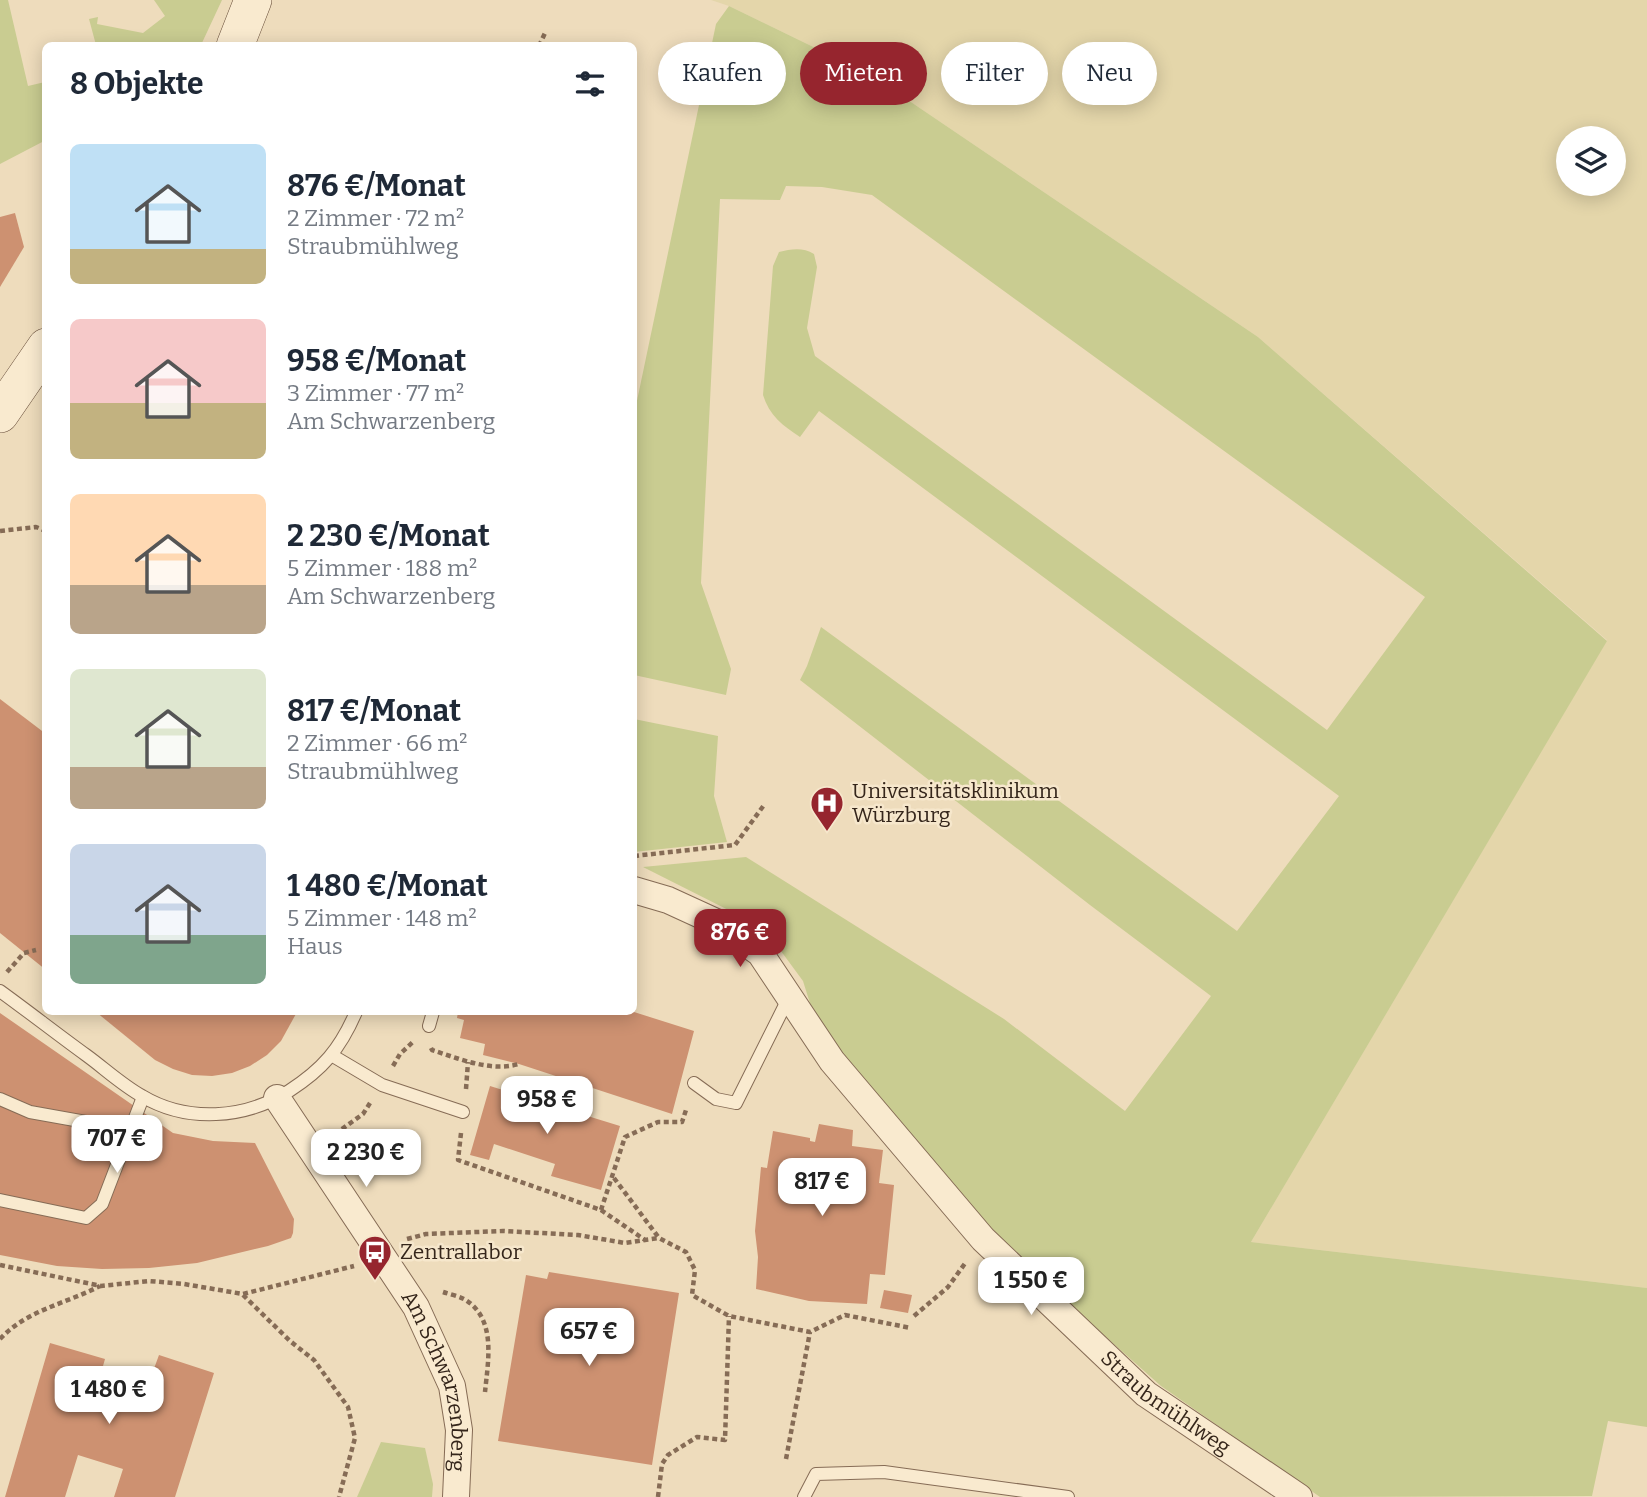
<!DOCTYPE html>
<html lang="de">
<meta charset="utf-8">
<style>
body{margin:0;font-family:Bitter,serif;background:#f2f2f3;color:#1f2937;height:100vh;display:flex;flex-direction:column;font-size:26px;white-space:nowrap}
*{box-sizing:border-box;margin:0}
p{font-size:23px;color:#747a83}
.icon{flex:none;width:38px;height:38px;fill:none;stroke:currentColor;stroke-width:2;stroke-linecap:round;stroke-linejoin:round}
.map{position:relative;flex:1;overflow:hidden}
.sheet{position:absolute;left:42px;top:42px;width:595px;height:973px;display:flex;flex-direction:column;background:#fff;border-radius:10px;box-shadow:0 4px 18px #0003}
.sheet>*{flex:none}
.top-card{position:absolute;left:658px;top:42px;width:665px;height:63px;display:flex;gap:14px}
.fabs{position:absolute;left:1556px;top:126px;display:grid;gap:14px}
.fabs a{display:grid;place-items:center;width:70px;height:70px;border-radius:50%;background:#fff;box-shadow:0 4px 18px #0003;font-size:35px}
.price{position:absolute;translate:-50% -60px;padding:0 16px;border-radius:14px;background:#fff;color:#222;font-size:23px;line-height:46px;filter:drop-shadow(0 2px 4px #0008)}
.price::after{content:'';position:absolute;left:50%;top:42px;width:21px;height:16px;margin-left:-10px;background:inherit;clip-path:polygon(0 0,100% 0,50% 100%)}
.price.on{background:#96252e;color:#fff}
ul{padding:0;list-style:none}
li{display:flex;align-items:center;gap:21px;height:175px;padding:0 28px}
li span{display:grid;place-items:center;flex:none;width:196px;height:140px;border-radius:10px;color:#555}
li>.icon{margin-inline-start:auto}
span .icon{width:84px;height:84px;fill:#fffc;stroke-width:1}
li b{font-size:30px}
h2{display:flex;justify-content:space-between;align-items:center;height:84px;padding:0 28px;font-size:30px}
.chip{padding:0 24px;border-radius:32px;background:#fff;box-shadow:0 4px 18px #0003;font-size:24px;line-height:63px}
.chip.on{background:#96252e;color:#fff}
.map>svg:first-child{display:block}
.farmland{fill:#e4d6aa;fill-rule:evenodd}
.green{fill:#c9cc91}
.building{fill:#cd9171}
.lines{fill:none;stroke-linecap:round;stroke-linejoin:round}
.lane-casing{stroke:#866c56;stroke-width:14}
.street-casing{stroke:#866c56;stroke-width:28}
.secondary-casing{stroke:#674d39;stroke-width:38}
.path{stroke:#866c56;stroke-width:4.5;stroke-dasharray:5 3.5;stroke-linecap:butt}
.lane{stroke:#f9eacf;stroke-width:12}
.street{stroke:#f9eacf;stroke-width:26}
.secondary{stroke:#f9eacf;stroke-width:37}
.labels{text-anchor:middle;stroke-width:5;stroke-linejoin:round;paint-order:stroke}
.poi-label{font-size:21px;fill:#35261b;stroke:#f6e7cc;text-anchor:start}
.street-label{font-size:21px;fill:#35261b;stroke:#f6e7cc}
</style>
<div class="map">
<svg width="1647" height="1497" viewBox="0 0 1647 1497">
<rect width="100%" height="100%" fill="#eedcbc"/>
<path class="farmland" d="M711,0h936v1288l-396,-46 356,-602 -349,-303 -387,-262 -142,-69zM1568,138h46v46h-46z"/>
<g class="green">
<polygon points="0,0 8,0 28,86 45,82 46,140 0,164"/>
<polygon points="154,0 222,0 201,45 96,45 89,19 98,17 97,24 143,33 165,16"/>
<path d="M729,6l142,69 387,262 349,304 -356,601 396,46v139l-39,-6 -16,75 -272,1 -159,-111 -152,-135 -134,-153 -61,-82 -11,-35 -39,-53 -121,-61 103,-10 258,162 121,92 86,-115 -121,-91 -290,-225 7,-14 14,-39 416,304 102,-135 -520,-385 -19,26c-17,-11 -31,-22 -37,-42l10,-129 6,-14c12,-3 24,-5 35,2l3,13 -10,61 8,28 512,374 98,-133 -553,-402 -50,-8 -36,-1 -6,14 -60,-1 -19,384 30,86 -5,26 -92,-20v-260l82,-391z"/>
<polygon points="634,719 718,736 714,796 727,842 634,852"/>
<polygon points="381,1442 425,1448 433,1484 432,1497 357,1497"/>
</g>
<g class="building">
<polygon points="15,213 24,247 0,287 0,217"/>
<polygon points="0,699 46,734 46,970 0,933"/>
<polygon points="96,1012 297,1012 281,1041 267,1055 250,1066 232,1073 212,1076 192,1075 173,1069 155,1060"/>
<polygon points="458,1012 634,1012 694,1031 672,1114 519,1064 483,1055 485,1044 460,1038 464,1020 457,1018"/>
<polygon points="0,1013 173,1133 213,1141 255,1143 294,1219 293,1233 291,1238 268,1246 197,1263 149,1268 102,1269 57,1266 0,1255"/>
<polygon points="490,1086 620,1126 601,1190 551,1176 555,1164 494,1144 489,1160 470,1155"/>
<polygon points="819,1124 853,1130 852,1146 883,1150 879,1183 894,1185 885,1275 870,1274 867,1304 809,1301 756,1289 758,1257 755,1231 761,1167 767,1168 773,1131 810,1138 810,1141 815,1142"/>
<polygon points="549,1272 679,1293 652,1465 498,1441 526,1275 547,1279"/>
<polygon points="884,1290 912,1295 908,1313 880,1308"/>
<polygon points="50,1343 105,1359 101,1373 148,1385 159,1355 214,1373 175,1497 114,1497 123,1469 78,1455 65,1497 5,1497"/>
</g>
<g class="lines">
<defs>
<g id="lane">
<path d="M0,991c29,21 57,43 86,64 18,13 36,30 56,41 45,27 103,23 147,-5 34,-22 51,-42 67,-79"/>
<polyline points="429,1026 433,1012"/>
<polyline points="333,1056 382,1085 463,1112"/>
<polyline points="694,1083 716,1099 736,1103 789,997"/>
<polyline points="0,1099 30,1112 97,1124 128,1133"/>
<polyline points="0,1200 86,1218 102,1204 143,1097"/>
<polyline points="804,1497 816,1474 884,1472 1068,1497"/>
</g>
<g id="street">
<path id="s1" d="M634,890l34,10 48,22 44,31 72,108 151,178 163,155 153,103"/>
<path id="s2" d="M277,1098l139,209 36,79 7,44 -3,67"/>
</g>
<g id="secondary">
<polyline points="235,46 253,0"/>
<polyline points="0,414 46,347"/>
</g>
</defs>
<use href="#lane" class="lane-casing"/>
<use href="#street" class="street-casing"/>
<use href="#secondary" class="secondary-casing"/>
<g class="path">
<polyline points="539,46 545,33"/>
<polyline points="0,531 36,527 46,531"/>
<polyline points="634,856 735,845 764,805"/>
<polyline points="7,972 24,953 36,950"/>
<path d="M431,1048l1,2c28,9 58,22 87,14"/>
<polyline points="393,1066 400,1054 414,1041"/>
<polyline points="466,1089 468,1062"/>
<polyline points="461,1133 458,1160 601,1210 625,1137 658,1122 682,1122 687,1107"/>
<polyline points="335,1134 363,1114 370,1103"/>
<polyline points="614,1178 659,1238 686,1252 695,1270 692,1295 729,1316 810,1332 845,1315 911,1328"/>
<polyline points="601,1210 645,1240"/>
<polyline points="407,1239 426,1234 503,1231 578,1235 625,1243 659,1238"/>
<polyline points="0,1265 101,1286 149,1281 184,1284 243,1294 354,1266"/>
<path d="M443,1292c6,2 15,4 21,7 33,19 24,62 21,93"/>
<polyline points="243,1295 290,1341 314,1360 348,1407 355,1438 339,1497"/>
<polyline points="914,1316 948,1287 966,1262"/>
<path d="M0,1339c27,-29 65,-35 100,-53"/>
<polyline points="786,1459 810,1332"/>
<polyline points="658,1497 662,1464 668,1455 697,1437 725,1440 729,1316"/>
</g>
<use href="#lane" class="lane"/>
<use href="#street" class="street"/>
<use href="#secondary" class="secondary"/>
</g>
<defs>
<symbol id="hospital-pin" viewBox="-11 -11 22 30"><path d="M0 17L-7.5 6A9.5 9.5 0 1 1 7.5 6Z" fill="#96252e" stroke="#f6e7cc"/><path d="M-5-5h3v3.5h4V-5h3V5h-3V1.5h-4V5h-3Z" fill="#fff"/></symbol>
<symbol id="bus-pin" viewBox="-11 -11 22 30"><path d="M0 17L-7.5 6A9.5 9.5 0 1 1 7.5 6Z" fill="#96252e" stroke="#f6e7cc"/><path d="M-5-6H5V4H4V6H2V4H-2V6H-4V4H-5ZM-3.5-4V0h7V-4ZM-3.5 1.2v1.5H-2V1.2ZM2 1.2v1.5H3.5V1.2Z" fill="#fff"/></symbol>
</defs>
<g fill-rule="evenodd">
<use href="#hospital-pin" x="808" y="784" width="38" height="52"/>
<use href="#bus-pin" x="356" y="1233" width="38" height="52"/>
</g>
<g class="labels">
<g class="poi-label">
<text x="852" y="798">Universitätsklinikum<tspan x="852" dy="24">Würzburg</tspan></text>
<text x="400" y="1259">Zentrallabor</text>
</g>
<g class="street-label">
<text dy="7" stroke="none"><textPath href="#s2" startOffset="329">Am Schwarzenberg</textPath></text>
<text dy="7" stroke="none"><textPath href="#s1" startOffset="751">Straubmühlweg</textPath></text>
</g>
</g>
</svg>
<div class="fabs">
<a><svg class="icon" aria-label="layers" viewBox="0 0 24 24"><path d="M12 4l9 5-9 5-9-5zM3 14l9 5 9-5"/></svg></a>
</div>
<b class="price on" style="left:740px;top:969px">876 €</b>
<b class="price" style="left:547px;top:1136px">958 €</b>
<b class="price" style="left:117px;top:1175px">707 €</b>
<b class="price" style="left:366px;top:1189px">2 230 €</b>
<b class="price" style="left:822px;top:1218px">817 €</b>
<b class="price" style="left:1031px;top:1317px">1 550 €</b>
<b class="price" style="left:589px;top:1368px">657 €</b>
<b class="price" style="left:109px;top:1426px">1 480 €</b>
<div class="top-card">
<a class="chip">Kaufen</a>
<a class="chip on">Mieten</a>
<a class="chip">Filter</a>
<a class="chip">Neu</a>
</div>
<section class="sheet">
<h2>8 Objekte<svg class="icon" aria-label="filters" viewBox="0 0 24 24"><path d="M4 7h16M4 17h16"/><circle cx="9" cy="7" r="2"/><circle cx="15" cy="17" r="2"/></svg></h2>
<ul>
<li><span style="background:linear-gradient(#bfe0f5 75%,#c2b280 0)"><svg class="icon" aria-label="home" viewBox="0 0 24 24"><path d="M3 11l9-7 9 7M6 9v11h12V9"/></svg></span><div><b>876 €/Monat</b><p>2 Zimmer · 72 m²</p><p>Straubmühlweg</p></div></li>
<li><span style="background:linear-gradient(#f6c9c9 60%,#c2b280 0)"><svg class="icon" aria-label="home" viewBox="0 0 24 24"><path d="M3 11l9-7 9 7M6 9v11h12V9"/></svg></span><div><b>958 €/Monat</b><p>3 Zimmer · 77 m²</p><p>Am Schwarzenberg</p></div></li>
<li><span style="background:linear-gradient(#ffd9b3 65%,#b9a48a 0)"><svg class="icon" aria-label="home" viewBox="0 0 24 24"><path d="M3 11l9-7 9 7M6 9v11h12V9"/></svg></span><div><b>2 230 €/Monat</b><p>5 Zimmer · 188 m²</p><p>Am Schwarzenberg</p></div></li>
<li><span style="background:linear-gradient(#dfe7d0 70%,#b9a48a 0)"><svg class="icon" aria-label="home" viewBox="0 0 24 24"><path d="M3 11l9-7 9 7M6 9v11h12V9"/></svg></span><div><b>817 €/Monat</b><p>2 Zimmer · 66 m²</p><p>Straubmühlweg</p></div></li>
<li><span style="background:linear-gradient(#c9d6e8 65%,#7fa58c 0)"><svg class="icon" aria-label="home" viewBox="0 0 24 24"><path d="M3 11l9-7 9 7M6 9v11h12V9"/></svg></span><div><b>1 480 €/Monat</b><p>5 Zimmer · 148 m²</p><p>Haus</p></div></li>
</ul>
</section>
</div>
